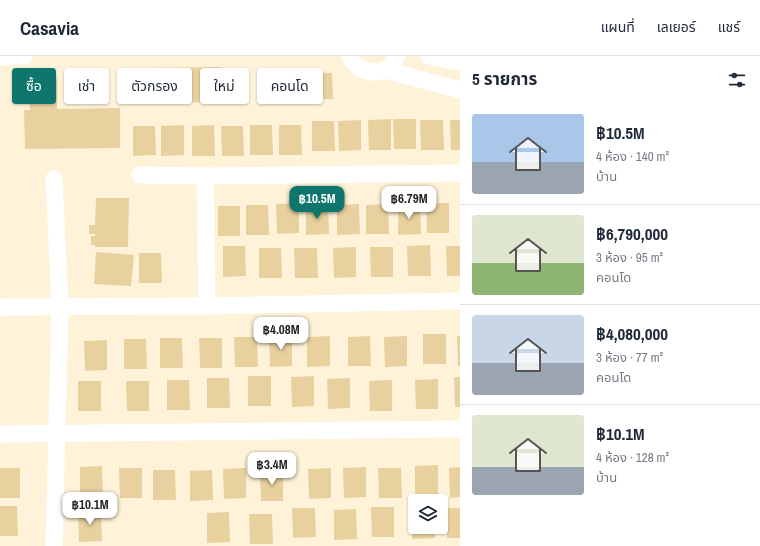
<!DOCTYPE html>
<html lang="th">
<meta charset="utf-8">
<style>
body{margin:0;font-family:"Archivo Narrow","Noto Sans Thai",sans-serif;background:#f2f2f3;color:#1f2937;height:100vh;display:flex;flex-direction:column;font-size:15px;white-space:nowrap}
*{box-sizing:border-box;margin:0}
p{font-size:13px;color:#747a83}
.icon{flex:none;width:22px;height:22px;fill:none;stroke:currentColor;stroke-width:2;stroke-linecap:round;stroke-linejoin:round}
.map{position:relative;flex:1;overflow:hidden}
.side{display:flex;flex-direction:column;background:#fff;width:300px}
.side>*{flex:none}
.hud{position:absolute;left:12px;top:12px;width:380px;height:36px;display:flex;gap:8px}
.buttons{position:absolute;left:408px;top:438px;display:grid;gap:8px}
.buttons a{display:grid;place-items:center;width:40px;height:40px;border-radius:4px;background:#fff;box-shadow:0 1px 3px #0004;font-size:20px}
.price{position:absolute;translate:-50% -34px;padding:0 9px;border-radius:8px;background:#fff;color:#222;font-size:13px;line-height:26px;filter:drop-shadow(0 1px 2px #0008)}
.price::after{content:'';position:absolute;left:50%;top:24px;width:12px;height:9px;margin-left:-6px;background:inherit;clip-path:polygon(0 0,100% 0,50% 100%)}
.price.active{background:#0f766e;color:#fff}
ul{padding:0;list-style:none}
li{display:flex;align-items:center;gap:12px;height:100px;padding:0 12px}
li+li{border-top:1px solid #e0e1e3}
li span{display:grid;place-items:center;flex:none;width:112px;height:80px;border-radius:4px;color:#555}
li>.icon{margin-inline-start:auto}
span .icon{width:48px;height:48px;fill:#fffc;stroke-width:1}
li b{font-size:17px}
h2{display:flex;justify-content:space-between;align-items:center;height:48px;padding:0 12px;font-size:17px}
.tag{padding:0 14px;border-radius:4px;background:#fff;box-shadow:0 1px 3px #0004;font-size:14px;line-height:36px}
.tag.active{background:#0f766e;color:#fff}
header{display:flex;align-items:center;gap:24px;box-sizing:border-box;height:56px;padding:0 20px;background:#fff;border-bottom:1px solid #e0e1e3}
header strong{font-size:19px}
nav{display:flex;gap:22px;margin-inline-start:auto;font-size:14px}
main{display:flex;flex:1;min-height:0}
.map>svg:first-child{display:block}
.building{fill:#e8d19f}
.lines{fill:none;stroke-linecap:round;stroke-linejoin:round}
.minor{stroke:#fff;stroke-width:17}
</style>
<header>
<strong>Casavia</strong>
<nav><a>แผนที่</a><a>เลเยอร์</a><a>แชร์</a></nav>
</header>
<main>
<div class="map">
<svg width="460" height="490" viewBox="0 0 460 490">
<rect width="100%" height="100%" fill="#fef3d9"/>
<g class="building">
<polygon points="221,11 221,46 153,47 152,12"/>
<polygon points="332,17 333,43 257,45 257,18"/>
<polygon points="29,23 57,23 57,53 120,52 120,92 25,93 24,54 30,54"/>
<polygon points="391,63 391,94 369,94 368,64"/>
<polygon points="393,63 416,63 416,93 394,93"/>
<polygon points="361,64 361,94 339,95 338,65"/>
<polygon points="420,64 443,64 444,94 421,94"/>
<polygon points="450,64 460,64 460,94 451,94"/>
<polygon points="312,65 334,65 335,95 312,95"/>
<polygon points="184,69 184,99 161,100 161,70"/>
<polygon points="214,69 215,100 192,100 192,70"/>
<polygon points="250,69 272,69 273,99 250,99"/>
<polygon points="279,69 301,69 302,99 279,99"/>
<polygon points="133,70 155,70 156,99 133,100"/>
<polygon points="221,70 243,70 244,100 222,100"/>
<polygon points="96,142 129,142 128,191 95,191 95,189 91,189 91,180 95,180 95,178 89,178 89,169 95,169"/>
<polygon points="299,147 299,177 277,178 276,148"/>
<polygon points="426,147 449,147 449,177 427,177"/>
<polygon points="328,148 329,178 306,179 306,149"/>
<polygon points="359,148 360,178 337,179 337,149"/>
<polygon points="388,148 389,178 366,178 366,149"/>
<polygon points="420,148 421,178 398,179 398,149"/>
<polygon points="246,149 268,149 269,179 246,179"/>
<rect x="218" y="150" width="22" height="30"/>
<polygon points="430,189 431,220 408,220 407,190"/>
<polygon points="223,190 245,190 246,220 223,221"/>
<polygon points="446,190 460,190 460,220 447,220"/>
<polygon points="356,191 356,221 334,222 333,192"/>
<polygon points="370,191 393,191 393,221 371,221"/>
<polygon points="259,192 281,192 282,222 259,222"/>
<polygon points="294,192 317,192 318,222 295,222"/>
<polygon points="96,196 134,199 131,230 94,228"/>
<polygon points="139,197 161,197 162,227 139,227"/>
<rect x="423" y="278" width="23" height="30"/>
<polygon points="292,280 292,310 270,311 269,281"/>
<polygon points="330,280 330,310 307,311 307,281"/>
<polygon points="370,280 371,310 348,310 348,281"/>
<polygon points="407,280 407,310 385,311 384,281"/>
<polygon points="457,280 460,280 460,310 458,310"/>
<polygon points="234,281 257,281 258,311 235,311"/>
<polygon points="160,282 182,282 183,312 160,312"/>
<polygon points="199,282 222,282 222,312 200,312"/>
<polygon points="124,283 146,283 147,313 124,313"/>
<polygon points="107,284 107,314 85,315 84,285"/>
<rect x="248" y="320" width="23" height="30"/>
<polygon points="314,320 314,350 292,351 291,321"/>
<polygon points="454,321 460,321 460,351 455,351"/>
<polygon points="207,322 229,322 230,352 207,352"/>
<polygon points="350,322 350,352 328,353 327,323"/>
<polygon points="438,323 438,353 416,353 415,324"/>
<polygon points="167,324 189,324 190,354 167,354"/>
<polygon points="392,324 392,355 370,355 369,325"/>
<rect x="78" y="325" width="23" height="30"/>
<polygon points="126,325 149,325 149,355 127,355"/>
<polygon points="438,409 438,439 415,440 415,410"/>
<polygon points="102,410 103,440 80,441 80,411"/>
<polygon points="366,411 366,441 344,442 343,412"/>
<polygon points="460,411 460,441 450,442 449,412"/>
<rect x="0" y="412" width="20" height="30"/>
<polygon points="119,412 142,412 142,442 120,442"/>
<polygon points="246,412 246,442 224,443 223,413"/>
<polygon points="331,412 331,442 309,443 308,413"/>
<polygon points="378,412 401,412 402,442 379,442"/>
<polygon points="153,414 175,414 176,444 153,444"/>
<polygon points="212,414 213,444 190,445 190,415"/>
<polygon points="260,415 283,415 283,445 261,445"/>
<polygon points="0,450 17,450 18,480 0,480"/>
<polygon points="371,451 394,451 394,481 372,481"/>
<polygon points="292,452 315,452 316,481 293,482"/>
<rect x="447" y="452" width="13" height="30"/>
<polygon points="356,453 357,483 334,484 334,454"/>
<polygon points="412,453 415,453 415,471 435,471 435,482 412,483"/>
<polygon points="101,455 102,485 79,486 78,456"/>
<polygon points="229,456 230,486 207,487 207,457"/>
<polygon points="249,458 272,458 273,488 250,488"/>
</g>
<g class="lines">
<g class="minor">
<path d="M350,0c9,21 39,22 47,0"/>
<polyline points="429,0 453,5 460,5"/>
<polyline points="0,1 24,0"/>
<polyline points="385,14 460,34"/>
<polyline points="140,119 205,120 460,117"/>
<polyline points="205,120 207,250"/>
<polyline points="54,123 60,250 54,490"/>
<polyline points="0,251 207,250 460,245"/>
<polyline points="0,378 460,373"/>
</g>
</g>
</svg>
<div class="buttons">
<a><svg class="icon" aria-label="layers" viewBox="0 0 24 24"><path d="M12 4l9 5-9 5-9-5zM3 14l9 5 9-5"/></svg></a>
</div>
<b class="price active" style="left:317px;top:164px">฿10.5M</b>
<b class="price" style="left:409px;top:164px">฿6.79M</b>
<b class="price" style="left:281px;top:295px">฿4.08M</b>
<b class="price" style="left:272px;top:430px">฿3.4M</b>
<b class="price" style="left:90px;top:470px">฿10.1M</b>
<div class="hud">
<a class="tag active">ซื้อ</a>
<a class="tag">เช่า</a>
<a class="tag">ตัวกรอง</a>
<a class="tag">ใหม่</a>
<a class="tag">คอนโด</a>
</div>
</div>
<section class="side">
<h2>5 รายการ<svg class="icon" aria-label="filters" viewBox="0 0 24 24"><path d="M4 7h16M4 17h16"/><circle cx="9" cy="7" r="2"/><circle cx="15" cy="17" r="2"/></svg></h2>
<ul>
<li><span style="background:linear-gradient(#a9c7e8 60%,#9aa5b1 0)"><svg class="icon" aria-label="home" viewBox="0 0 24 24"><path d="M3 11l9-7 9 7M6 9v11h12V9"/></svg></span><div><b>฿10.5M</b><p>4 ห้อง · 140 m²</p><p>บ้าน</p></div></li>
<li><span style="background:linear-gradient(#dfe7d0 60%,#8fb573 0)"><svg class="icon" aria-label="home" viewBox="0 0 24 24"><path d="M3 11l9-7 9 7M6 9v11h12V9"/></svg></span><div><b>฿6,790,000</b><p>3 ห้อง · 95 m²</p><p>คอนโด</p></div></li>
<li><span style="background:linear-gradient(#c9d6e8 60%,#9aa5b1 0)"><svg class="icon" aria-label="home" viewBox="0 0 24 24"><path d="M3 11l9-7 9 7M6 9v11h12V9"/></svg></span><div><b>฿4,080,000</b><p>3 ห้อง · 77 m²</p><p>คอนโด</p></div></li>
<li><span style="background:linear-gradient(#dfe7d0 65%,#9aa5b1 0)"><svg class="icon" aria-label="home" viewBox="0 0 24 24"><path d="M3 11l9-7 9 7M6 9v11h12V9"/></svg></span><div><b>฿10.1M</b><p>4 ห้อง · 128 m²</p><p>บ้าน</p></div></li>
</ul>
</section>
</main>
